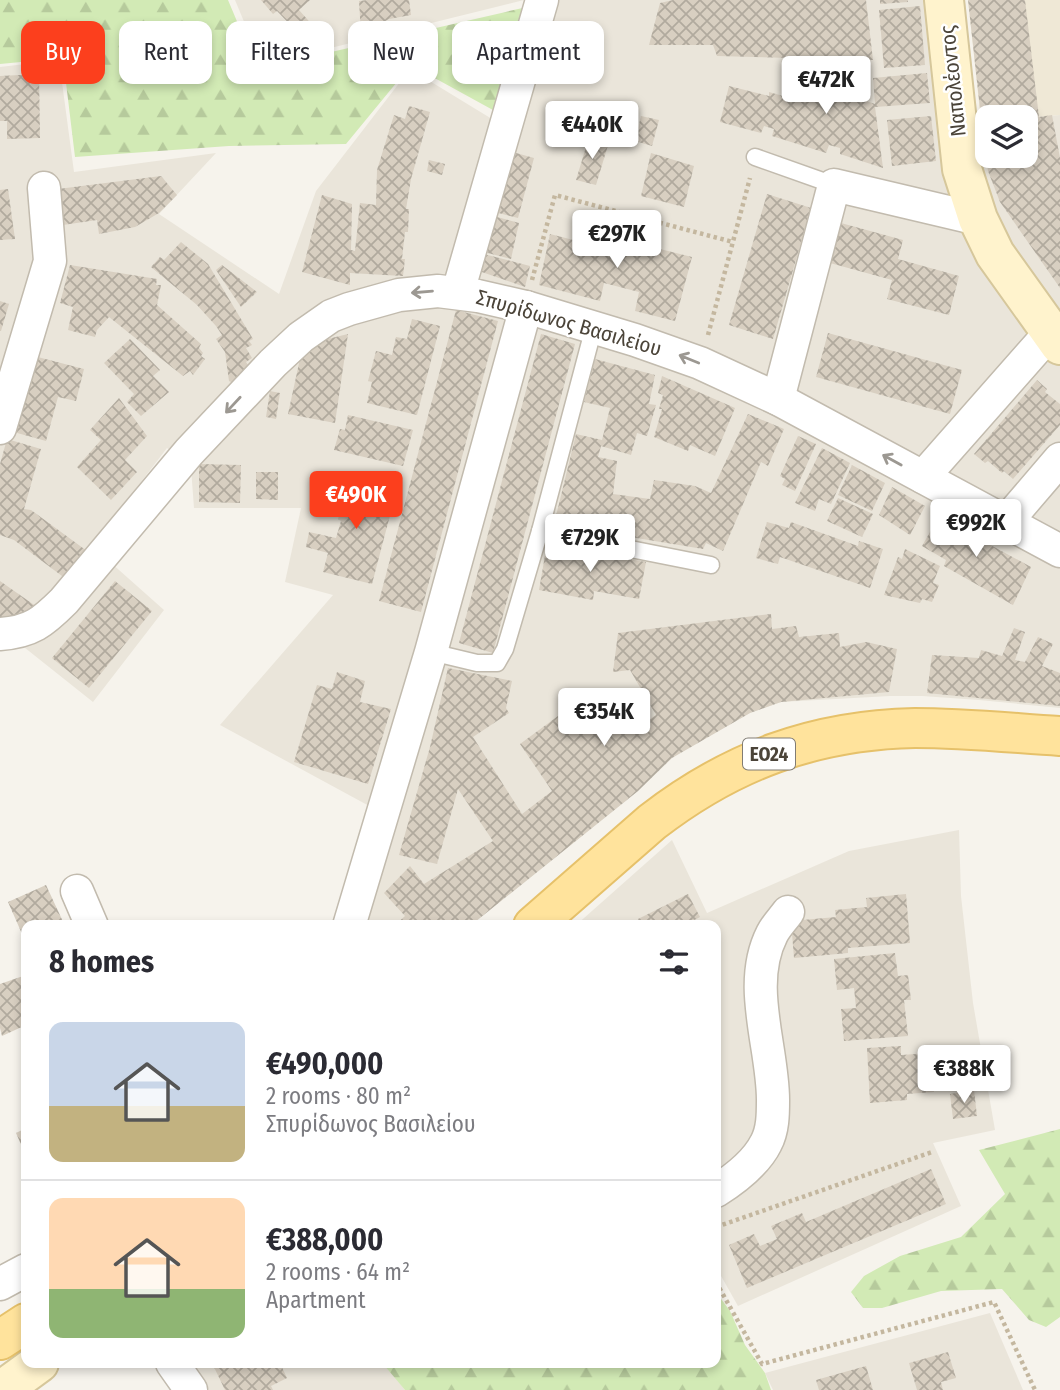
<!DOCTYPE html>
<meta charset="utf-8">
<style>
body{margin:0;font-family:"Fira Sans Condensed",sans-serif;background:#f2f2f3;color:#2b2b33;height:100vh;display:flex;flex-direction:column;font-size:26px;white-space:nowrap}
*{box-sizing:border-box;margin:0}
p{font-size:23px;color:#7c7c81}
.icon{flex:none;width:38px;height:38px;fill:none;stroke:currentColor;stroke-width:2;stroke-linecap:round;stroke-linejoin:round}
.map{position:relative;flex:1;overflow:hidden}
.side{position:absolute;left:21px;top:920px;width:700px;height:448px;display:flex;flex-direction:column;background:#fff;border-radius:14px;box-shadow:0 4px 10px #0003}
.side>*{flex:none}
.top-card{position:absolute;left:21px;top:21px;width:700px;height:63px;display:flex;gap:14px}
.controls{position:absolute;left:975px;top:105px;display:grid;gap:14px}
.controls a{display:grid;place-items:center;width:63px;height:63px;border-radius:14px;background:#fff;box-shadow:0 4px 10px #0003;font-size:35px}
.price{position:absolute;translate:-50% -60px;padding:0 16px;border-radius:7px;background:#fff;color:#222;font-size:23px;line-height:46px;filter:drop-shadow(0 2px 4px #0008)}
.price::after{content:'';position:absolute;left:50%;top:42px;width:21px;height:16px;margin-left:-10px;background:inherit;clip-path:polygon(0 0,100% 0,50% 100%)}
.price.selected{background:#fc3f1d;color:#fff}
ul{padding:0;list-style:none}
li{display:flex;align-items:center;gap:21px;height:175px;padding:0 28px}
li+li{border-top:2px solid #e1e1e2}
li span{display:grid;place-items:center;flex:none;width:196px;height:140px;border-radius:14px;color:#555}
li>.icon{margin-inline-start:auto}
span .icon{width:84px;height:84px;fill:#fffc;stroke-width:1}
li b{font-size:30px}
h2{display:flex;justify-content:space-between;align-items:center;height:84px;padding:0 28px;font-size:30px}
.tag{padding:0 24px;border-radius:14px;background:#fff;box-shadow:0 4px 10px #0003;font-size:24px;line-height:63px}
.tag.selected{background:#fc3f1d;color:#fff}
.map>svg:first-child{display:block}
.residential{fill:#eae5da}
.education{fill:#efe8d6}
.forest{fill:url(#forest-firs)}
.building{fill:url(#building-cross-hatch)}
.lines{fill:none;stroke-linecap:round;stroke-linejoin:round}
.lane-casing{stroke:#c2bbae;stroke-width:19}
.street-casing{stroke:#c2bbae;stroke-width:35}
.secondary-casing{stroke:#d6c79b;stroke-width:42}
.primary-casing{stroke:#e6c16a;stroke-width:42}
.path{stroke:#c4b79f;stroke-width:4.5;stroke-dasharray:3.5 3.5;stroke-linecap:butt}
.lane{stroke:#fff;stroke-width:16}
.street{stroke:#fff;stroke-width:32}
.secondary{stroke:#fff3cd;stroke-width:38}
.primary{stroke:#ffe39c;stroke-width:38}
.oneway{stroke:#9c9892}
.labels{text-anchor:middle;stroke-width:5;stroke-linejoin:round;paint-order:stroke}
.shield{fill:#fff;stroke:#817c74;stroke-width:2}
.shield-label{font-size:19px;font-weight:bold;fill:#4b4439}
.street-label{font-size:21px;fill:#4b4439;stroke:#fff}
</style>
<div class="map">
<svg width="1060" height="1390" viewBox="0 0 1060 1390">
<defs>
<pattern id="forest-firs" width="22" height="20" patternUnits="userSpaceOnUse" patternTransform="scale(1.75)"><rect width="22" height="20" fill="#d2eab5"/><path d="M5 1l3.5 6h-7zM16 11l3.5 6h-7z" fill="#b6ca9c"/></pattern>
<pattern id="building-cross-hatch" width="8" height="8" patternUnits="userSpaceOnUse" patternTransform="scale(1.75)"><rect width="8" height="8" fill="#d8cfc1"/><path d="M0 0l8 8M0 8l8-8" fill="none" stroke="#b1aa9e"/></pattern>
</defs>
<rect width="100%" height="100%" fill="#f6f3ec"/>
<g class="residential">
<polygon points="235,0 524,0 262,65"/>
<polygon points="549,0 944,0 954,124 987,122 987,156 1026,156 1026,118 1060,115 1060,708 979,700 922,696 890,696 781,702 750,713 672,757 638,791 470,926 362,926 395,820 220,725 333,595 285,582 301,508 194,508 191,468 167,448 92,546 164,610 93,702 0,628 0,67 59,60 74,172 216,153 159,214 279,294 316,191 410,69 510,130"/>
<polygon points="959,830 961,896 973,1003 995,1130 933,1143 961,1206 738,1306 716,1267 716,926 575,926 672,840 707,913 849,851"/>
<polygon points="990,1313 1023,1390 773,1390 765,1373"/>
<polygon points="192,1363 384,1363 405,1390 209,1390"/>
</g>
<polygon class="education" points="968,0 1060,0 1060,115 1026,118 987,117 987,122 981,122"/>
<g class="forest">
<polygon points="0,0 228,0 257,69 527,7 502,115 411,65 346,144 229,146 75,157 63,58 0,64"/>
<polygon points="1060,1129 1060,1317 1046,1327 1029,1320 1002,1289 941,1291 882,1308 863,1308 851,1292 864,1276 900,1256 961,1237 1005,1194 979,1150"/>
<polygon points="716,1292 730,1311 745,1345 765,1373 771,1390 405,1390 384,1365 384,1363 716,1363"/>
</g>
<g class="building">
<polygon points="261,0 310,0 299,10 315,28 304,39 277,11 273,14"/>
<polygon points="367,0 409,0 411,15 389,19 361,34 359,1"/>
<polygon points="673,0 866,0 873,60 717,56 713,45 649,45 660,3"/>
<polygon points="880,0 908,0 908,2 880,4"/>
<polygon points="968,0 1025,0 1039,117 1052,115 1060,158 1060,288 1000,202 988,171 986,156 1026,156 1026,117 987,117 987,154 985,154"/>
<polygon points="920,6 925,65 884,68 879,10"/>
<polygon points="927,73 930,103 875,107 883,168 840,154 840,148 829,145 826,153 772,136 774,129 764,126 761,133 720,122 729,86 769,96 769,92 783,96 784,92 811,99 812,94 825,98 826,94 853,101 854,97 875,104 873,78"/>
<polygon points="39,74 40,138 7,139 7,121 0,121 0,76"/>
<polygon points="409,106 430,112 411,179 406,209 409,209 408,232 405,232 402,259 405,259 403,276 350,273 350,285 302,272 322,195 352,204 351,250 355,251 360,203 376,205 377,170 394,115 405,119"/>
<polygon points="641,116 659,120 652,146 635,141"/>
<polygon points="931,116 936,161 892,166 887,120"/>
<polygon points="589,137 609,142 596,185 576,180"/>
<polygon points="509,151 534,158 518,218 491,211"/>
<polygon points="651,153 694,166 684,207 641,196"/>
<polygon points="429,160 445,164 442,175 427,171"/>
<polygon points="161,176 177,195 159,213 135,227 99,234 97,220 63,225 58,189"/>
<polygon points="8,189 15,239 0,240 0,190"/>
<polygon points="767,194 811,208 773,339 729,325"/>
<polygon points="490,215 519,223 511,259 480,251"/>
<polygon points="841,223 903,240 898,259 959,276 949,315 887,299 892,280 830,263"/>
<polygon points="590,225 634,236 632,242 692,257 675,321 635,311 639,292 604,283 600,301 539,285 550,234 585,243"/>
<polygon points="181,242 208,264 253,339 249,341 252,345 246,348 252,358 246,362 250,368 233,383 229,381 225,352 216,339 222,335 216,326 197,305 151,267 160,257 164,260"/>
<polygon points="480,253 530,266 525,287 476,270"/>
<polygon points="70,265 157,279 156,285 161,285 157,305 201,344 199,348 203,353 201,356 205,359 193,375 190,371 183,376 109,317 97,330 95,337 68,330 73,307 60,303"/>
<polygon points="222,265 257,292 241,307 216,270"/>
<polygon points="0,301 9,304 1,331 0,331"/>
<polygon points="456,310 498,321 421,612 379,601"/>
<polygon points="412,319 440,326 417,415 367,403 372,382 368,381 376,351 392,355 396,337 407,339"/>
<polygon points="828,333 962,370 950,414 816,377"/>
<polygon points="348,334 335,423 288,414 301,354 311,343"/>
<polygon points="541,334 575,344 493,653 459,643"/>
<polygon points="130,339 160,370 153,376 169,392 141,416 127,402 134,394 104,363"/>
<polygon points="30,355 84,369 76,401 58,397 46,441 10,431"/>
<polygon points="595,359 655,375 649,404 656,405 647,436 637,433 631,455 601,446 598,457 617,461 613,494 650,499 654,480 695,486 711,493 748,414 784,429 768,466 761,462 723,551 706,543 703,549 582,529 556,516 576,434 602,440 610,408 584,402"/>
<polygon points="662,376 735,408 715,456 690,445 688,451 654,437 662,409 659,409 663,395 658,393"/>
<polygon points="1037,380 1047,389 1045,392 1060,404 1060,425 1013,479 1004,471 1002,473 988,461 985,463 974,454"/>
<polygon points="270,391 280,393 276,419 266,417"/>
<polygon points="119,398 147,436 125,460 137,472 111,500 77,467 101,440 90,430"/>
<polygon points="348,415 413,430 403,466 334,450 340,429 345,430"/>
<polygon points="798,436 816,444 795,491 782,485 785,479 780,476"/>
<polygon points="7,439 41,449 24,509 31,510 87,551 66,579 14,540 0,535 0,464"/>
<polygon points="822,448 850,463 831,504 819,499 815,511 795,503"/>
<polygon points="199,464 241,465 240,503 199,502"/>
<polygon points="852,465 885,483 872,511 838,495"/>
<polygon points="256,472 278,472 278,500 256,499"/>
<polygon points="328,480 380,495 383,482 398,485 372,584 323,572 328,553 306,547 309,532 336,538 341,521 338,519 343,503 323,498"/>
<polygon points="892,487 925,506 910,535 879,515"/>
<polygon points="838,498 873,514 862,537 827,521"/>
<polygon points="942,511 966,525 963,530 1031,567 1013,605 944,566 946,560 922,546"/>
<polygon points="767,522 789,528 791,522 858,546 859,541 883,549 870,588 780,557 778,564 756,558"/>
<polygon points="547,544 646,562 639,599 594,591 593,600 539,590"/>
<polygon points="905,549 940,566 933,583 939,585 932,602 922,599 920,603 884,595 898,557 902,559"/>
<polygon points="0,581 37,607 26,615 0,620"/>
<polygon points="115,581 152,611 89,688 52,658"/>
<polygon points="771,614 772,629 796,626 799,637 839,633 840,647 866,642 897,649 889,692 781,702 750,713 672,758 638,791 470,926 394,926 405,916 384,893 410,866 424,884 493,841 458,789 437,864 399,855 430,747 448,668 512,681 506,708 509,713 473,737 522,814 552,791 520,744 558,716 569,732 602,711 599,706 626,690 647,721 656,715 630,670 613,672 618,633"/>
<polygon points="1014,628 1025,632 1015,660 1025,662 1038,637 1053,644 1042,666 1060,673 1060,706 927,693 932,655 979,658 981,650 1002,656"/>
<polygon points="337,672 365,681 360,702 391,709 368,784 294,762 317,685 332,689"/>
<polygon points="46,885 65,926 26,926 26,943 8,902"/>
<polygon points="688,894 700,917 683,926 641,926 638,919"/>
<polygon points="906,894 910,943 848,948 848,953 794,958 791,921 836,917 835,910 867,907 866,898"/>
<polygon points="895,953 898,976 908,975 911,1000 904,1000 908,1036 844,1041 841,1009 856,1008 854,988 837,990 834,959"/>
<polygon points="26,975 26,1025 2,1036 0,1028 0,984"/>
<polygon points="901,1046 901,1055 931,1053 934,1092 907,1094 907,1100 870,1103 867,1048"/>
<polygon points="974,1090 977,1116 953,1119 950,1094"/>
<polygon points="26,1128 26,1156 16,1133"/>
<polygon points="931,1169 946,1204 747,1288 729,1245 754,1234 760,1246 777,1239 771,1226 802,1213 806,1222"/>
<polygon points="948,1352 956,1378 941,1382 943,1390 917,1390 909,1363"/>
<polygon points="212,1363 280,1363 287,1378 271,1386 273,1390 225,1390"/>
<polygon points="866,1366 873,1390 819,1390 816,1380"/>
</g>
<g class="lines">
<defs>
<g id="lane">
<polyline points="755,157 834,185"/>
<polyline points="540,531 711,565"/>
<polyline points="431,652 477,663 497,663 505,649 540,531 594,327"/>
</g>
<g id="street">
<polyline points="458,292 542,0"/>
<polyline points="778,399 834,185 978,219"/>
<polyline points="0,428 50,261 44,188"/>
<polyline points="923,477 1050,333"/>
<polyline points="1006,522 1060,459"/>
<path d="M0,634c31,-2 43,-12 64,-33l125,-149 84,-89 28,-26 30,-21 18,-7 50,-14 39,-4 40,5 48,11 109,33 65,23 78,36 282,152"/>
<polyline points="77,891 92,926"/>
<polyline points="349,926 431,652 526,307"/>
<path d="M716,1191c19,-12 40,-28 50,-48 7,-13 7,-29 7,-43 0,-53 -27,-115 -1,-166 4,-8 11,-15 16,-22"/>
<polyline points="0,1284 26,1270"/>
<polyline points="172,1363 191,1390"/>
</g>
<g id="secondary">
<polyline points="944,0 962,169 978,219 995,254 1060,345"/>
<polyline points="2,1390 39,1363"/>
</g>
<g id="primary">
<path d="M533,926l119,-104c79,-61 162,-92 263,-94 48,0 97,5 145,8"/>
<polyline points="0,1340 26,1323"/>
</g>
</defs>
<use href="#lane" class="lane-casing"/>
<use href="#street" class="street-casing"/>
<use href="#secondary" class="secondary-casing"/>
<use href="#primary" class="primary-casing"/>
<g class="path">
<polyline points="532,280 555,195 733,242"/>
<polyline points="708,335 750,178"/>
<polyline points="716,1227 932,1152"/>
<polyline points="716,1282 762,1364 994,1302 1035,1390"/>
</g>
<use href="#lane" class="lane"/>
<use href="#street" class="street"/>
<use href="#secondary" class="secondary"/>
<use href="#primary" class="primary"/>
</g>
<defs><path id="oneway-shaft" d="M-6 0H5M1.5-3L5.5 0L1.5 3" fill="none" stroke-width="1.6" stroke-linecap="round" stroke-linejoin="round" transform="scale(1.75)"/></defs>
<g class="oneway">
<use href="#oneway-shaft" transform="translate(422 292) rotate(175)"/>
<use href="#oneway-shaft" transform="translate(689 359) rotate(-158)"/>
<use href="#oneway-shaft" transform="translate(233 405) rotate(133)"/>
<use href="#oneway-shaft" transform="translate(892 460) rotate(-151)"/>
</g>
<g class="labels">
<rect class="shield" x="743" y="738.5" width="52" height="31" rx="5"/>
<g class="shield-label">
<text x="769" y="761">ΕΟ24</text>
</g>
<g class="street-label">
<text transform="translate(953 81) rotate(-96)" y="7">Ναπολέοντος</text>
<text transform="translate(569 323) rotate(16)" y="7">Σπυρίδωνος Βασιλείου</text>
</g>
</g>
</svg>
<div class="controls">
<a><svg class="icon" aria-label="layers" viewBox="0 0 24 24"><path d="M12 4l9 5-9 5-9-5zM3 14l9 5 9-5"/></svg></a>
</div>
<b class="price" style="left:826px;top:116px">€472K</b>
<b class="price" style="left:592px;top:161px">€440K</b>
<b class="price" style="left:617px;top:270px">€297K</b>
<b class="price selected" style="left:356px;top:531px">€490K</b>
<b class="price" style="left:976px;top:559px">€992K</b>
<b class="price" style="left:590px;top:574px">€729K</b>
<b class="price" style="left:604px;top:748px">€354K</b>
<b class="price" style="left:964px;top:1105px">€388K</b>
<div class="top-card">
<a class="tag selected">Buy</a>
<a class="tag">Rent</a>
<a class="tag">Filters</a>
<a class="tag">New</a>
<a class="tag">Apartment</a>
</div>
<section class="side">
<h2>8 homes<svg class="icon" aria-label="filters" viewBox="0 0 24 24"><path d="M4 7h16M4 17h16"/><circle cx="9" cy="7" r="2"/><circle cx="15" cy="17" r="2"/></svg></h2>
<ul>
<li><span style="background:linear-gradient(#c9d6e8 60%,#c2b280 0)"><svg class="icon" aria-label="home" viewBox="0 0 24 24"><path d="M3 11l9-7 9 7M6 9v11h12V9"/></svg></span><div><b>€490,000</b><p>2 rooms · 80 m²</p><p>Σπυρίδωνος Βασιλείου</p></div></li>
<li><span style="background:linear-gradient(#ffd9b3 65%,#8fb573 0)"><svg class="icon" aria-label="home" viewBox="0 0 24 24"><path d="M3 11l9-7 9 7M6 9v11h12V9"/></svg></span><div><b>€388,000</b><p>2 rooms · 64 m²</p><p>Apartment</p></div></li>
</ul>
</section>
</div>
